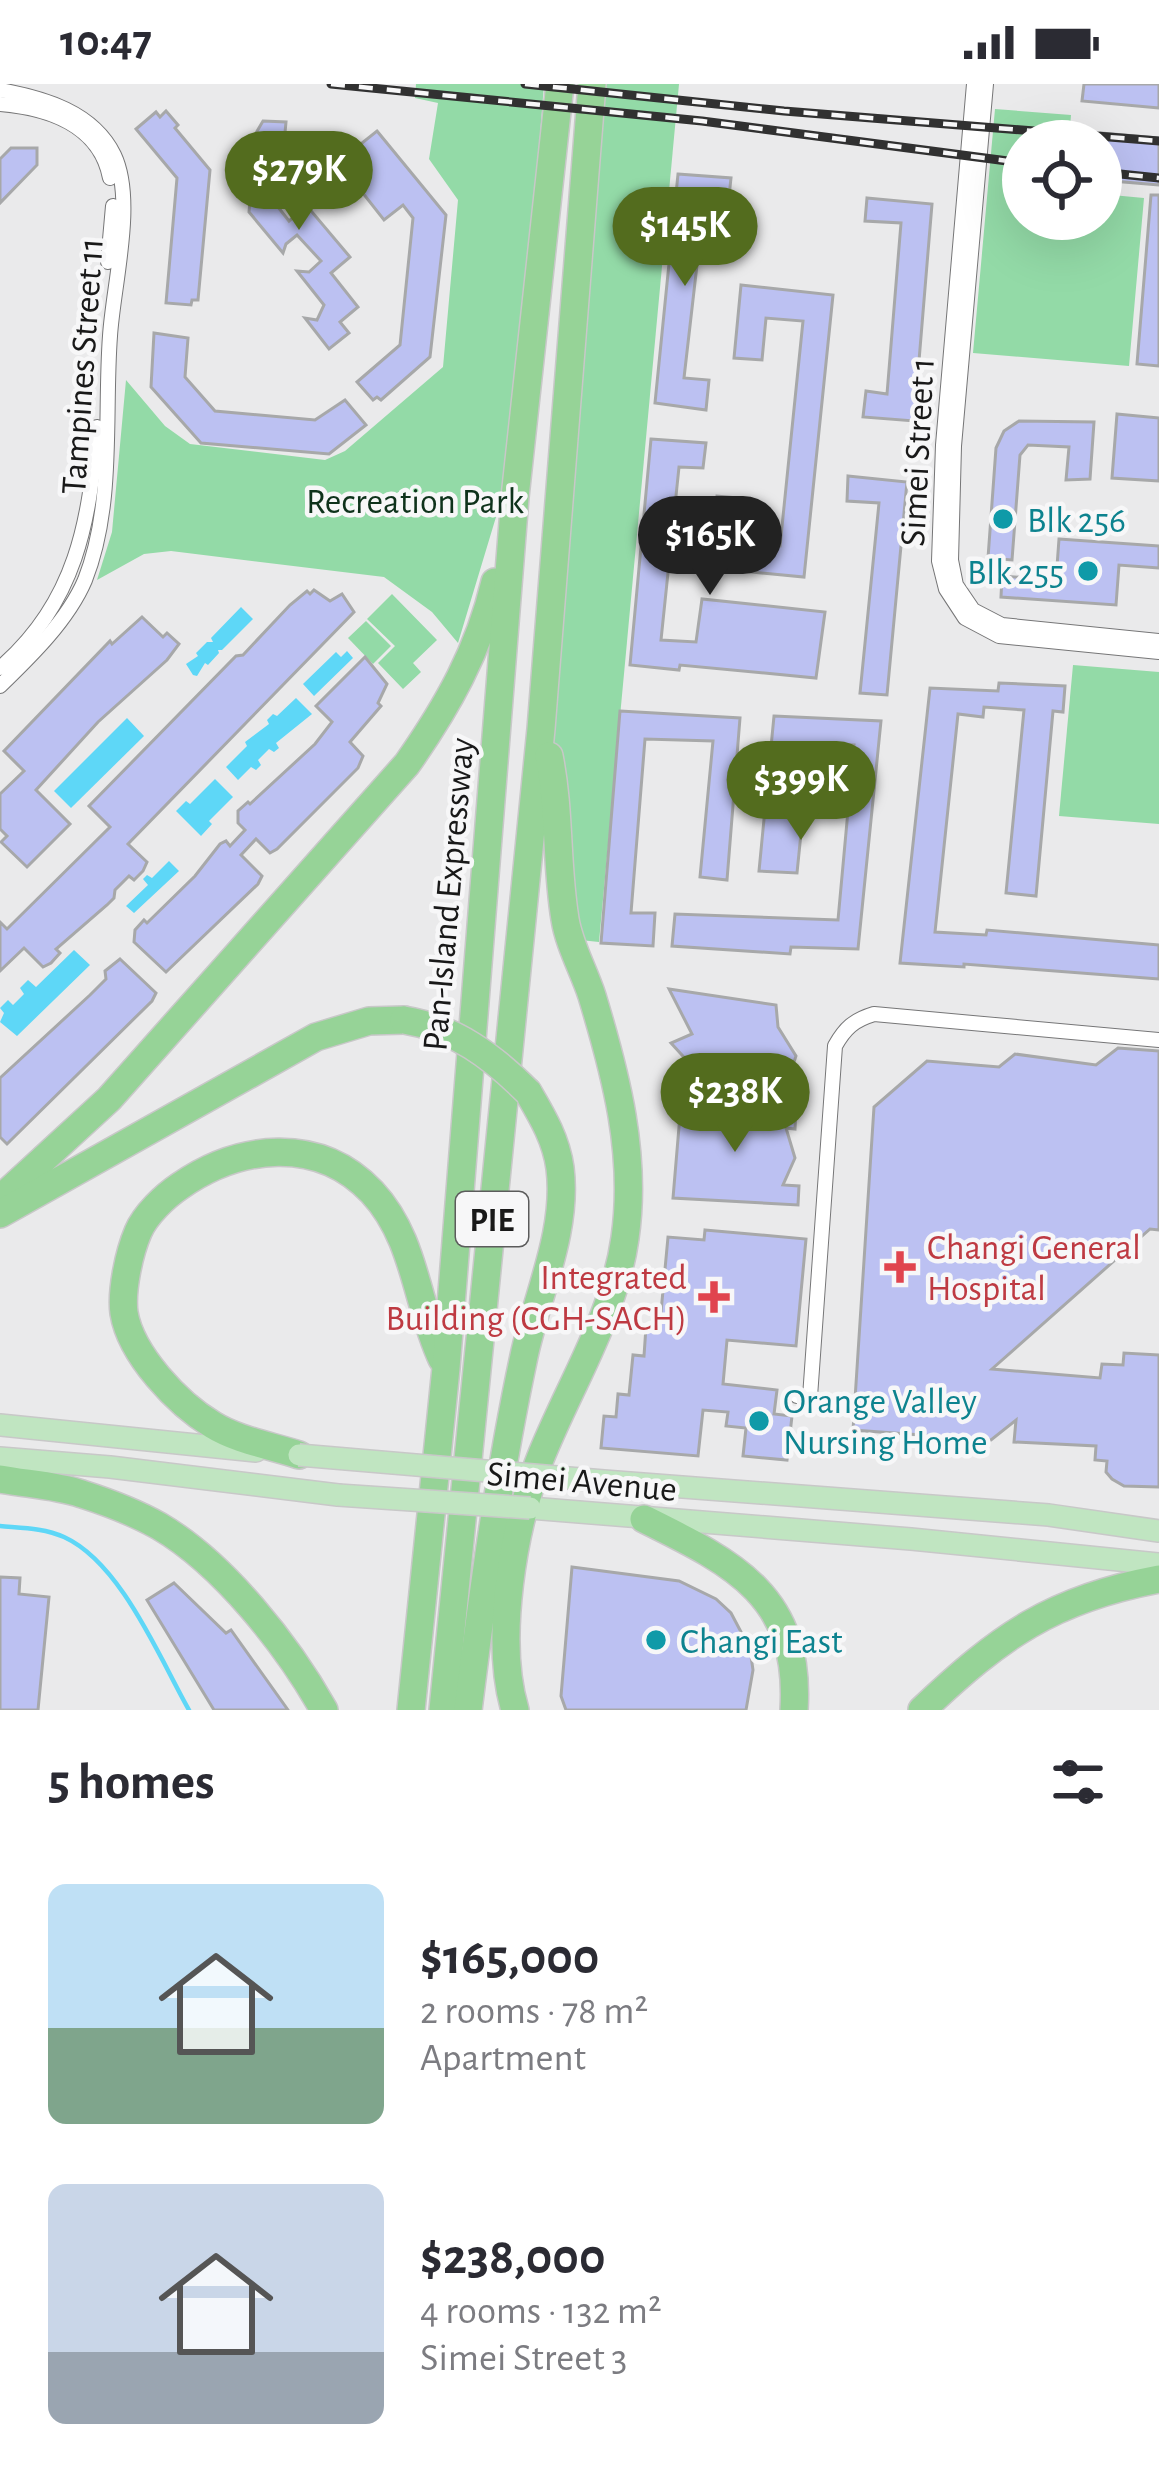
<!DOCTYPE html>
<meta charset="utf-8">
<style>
body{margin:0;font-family:"Alegreya Sans",sans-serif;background:#f2f2f3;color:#2b2b33;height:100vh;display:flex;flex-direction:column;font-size:45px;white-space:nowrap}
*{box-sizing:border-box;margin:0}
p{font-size:39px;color:#7c7c81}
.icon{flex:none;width:66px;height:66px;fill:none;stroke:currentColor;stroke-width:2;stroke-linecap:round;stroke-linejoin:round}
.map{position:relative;height:1626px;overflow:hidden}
.side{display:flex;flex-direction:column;background:#fff;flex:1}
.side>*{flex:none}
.controls{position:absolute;left:1002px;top:36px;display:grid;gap:24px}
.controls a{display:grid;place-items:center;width:120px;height:120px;border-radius:50%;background:#fff;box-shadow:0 12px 48px #0002;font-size:60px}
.price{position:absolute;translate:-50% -102px;padding:0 27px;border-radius:42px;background:#536c1e;color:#fff;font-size:39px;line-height:78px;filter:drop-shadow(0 3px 6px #0008)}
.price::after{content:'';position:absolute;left:50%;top:72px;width:36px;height:27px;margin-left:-18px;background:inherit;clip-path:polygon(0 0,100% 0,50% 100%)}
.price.on{background:#222;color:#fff}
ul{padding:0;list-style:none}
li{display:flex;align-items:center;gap:36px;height:300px;padding:0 48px}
li span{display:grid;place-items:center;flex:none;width:336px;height:240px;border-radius:18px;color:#555}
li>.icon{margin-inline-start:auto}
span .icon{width:144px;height:144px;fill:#fffc;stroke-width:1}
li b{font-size:51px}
h2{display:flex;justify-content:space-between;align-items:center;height:144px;padding:0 48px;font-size:51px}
.status{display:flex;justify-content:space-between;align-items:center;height:84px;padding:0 60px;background:#fff;direction:ltr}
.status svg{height:33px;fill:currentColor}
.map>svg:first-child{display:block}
.green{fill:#93daa7}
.water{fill:#5ed7f7}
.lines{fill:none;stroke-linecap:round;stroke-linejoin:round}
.stream{stroke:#5ed7f7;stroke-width:4.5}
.building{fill:#bcc1f2;stroke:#a7a8a9;stroke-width:3}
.street-casing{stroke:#767677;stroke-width:16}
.primary-casing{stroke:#c8c8c8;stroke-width:24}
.highway-casing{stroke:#c8c8c8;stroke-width:30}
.street{stroke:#fff;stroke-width:14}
.primary{stroke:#c0e5c1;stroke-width:21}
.highway{stroke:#96d397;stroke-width:27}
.rail-casing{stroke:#313131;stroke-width:9}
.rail{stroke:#f7f7f8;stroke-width:4.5;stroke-dasharray:14;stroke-linecap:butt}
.primary-bridge-casing{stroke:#c8c8c8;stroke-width:24;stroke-linecap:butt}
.highway-bridge-casing{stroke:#c8c8c8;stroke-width:30;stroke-linecap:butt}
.primary-bridge{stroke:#c0e5c1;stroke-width:21}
.highway-bridge{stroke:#96d397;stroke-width:27}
.culture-dot{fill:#0f9aa8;stroke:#f7f7f8;stroke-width:4.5}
.health-dot{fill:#e0444e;stroke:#f7f7f8;stroke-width:4.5}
.labels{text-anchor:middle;stroke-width:9;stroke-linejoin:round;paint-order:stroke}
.shield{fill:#f7f7f8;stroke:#5c5c5c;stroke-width:3}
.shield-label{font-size:33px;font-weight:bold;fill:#191919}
.street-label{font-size:36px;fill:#191919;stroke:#f7f7f8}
.park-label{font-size:36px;fill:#0e321b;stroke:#f7f7f8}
.culture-label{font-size:36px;fill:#0d838f;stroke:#f7f7f8;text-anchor:start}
.health-label{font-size:36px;fill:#be3a42;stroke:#f7f7f8;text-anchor:start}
</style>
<div class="status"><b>10:47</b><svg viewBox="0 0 49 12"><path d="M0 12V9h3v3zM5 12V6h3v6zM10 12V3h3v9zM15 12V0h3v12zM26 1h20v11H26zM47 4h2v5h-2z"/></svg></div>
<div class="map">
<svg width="1159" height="1626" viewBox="0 0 1159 1626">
<rect width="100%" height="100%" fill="#eaeaeb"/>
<g class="green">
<polygon points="416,0 544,0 515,370 458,559 432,528 384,493 171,467 144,470 97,496 112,448 126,296 165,342 190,360 325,376 345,367 443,283 458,116 429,75 438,19 415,14"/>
<polygon points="595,0 679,0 599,858 580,856 549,666"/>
<polygon points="995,25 1071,31 1069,57 1023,57 1023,135 1101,135 1101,110 1144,114 1129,282 973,269"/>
<polygon points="392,510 437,556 413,579 421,588 403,605 378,579 395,562 367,535"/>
<polygon points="366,537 391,562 373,580 348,554"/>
<polygon points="1073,581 1159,588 1159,740 1059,732"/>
</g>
<g class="water">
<polygon points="241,523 253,535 222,566 218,566 219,569 208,581 205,579 197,592 193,591 186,580 198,572 196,569 207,558 213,558 211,554"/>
<polygon points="347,567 353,574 314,612 303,600 336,568 341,573"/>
<polygon points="296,614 312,630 276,659 279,664 274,668 269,665 258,676 261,681 256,686 251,683 238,696 226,683 247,662 245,658 269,640 267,636 273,630 277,632"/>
<polygon points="127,634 144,652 71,724 54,707"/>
<polygon points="215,695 233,713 209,737 212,740 201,752 176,727 186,717 190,720"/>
<polygon points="169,777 179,787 134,829 126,822 148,801 143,795 147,791 152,794"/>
<polygon points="74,866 90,881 17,952 0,938 4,929 0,924 8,916 13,921 24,910 20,904 28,896 36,903"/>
</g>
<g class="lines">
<path class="stream" d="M0,1442c22,2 44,2 64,11 57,26 95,120 125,173"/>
</g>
<g class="building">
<polygon points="1084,0 1159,0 1159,24 1082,17"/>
<polygon points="166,27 178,41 175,44 210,86 198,216 192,216 191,221 166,219 177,94 136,45 156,28 160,33"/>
<polygon points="263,37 286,38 278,123 289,137 307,122 350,173 331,189 358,223 340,238 349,249 329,265 305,234 317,236 324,221 297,187 309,188 321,177 297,151 286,160 283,169 249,128 256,49"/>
<polygon points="377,47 446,131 430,273 381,316 377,313 373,316 357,298 400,261 413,134 403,121 384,136 347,89 366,74 357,63"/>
<polygon points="1101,49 1159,54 1159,101 1101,96"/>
<polygon points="11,64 37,64 37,81 0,119 0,75"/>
<polygon points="678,90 731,94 728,122 704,120 684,294 709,296 706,326 655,319"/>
<polygon points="1151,111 1159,111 1159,282 1137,280"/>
<polygon points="867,114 932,120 914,337 863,333 866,307 887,310 901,139 865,137"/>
<polygon points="741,201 833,211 804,493 709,484 717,412 751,415 746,460 780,462 803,237 766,234 762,276 734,274"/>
<polygon points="154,249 188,254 185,293 215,327 315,336 345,316 366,341 329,370 201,359 151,303"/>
<polygon points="1117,330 1159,334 1159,397 1112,394"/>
<polygon points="1019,337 1094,338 1090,395 1066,396 1069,363 1028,361 1020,371 1012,476 988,474 996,364 1004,347"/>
<polygon points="651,355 706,359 703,384 679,383 661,556 696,558 702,515 825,528 816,594 680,581 679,586 630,581"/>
<polygon points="848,392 907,398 887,611 860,609 879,419 847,417"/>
<polygon points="1059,455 1159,462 1159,484 1119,481 1116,521 1001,513 1002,492 1056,496"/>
<polygon points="314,506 330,517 342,510 354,528 128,760 147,778 143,787 134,796 129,792 115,806 114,814 107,821 56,865 60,869 51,879 43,883 24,864 0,887 0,838 7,845 110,743 89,722 236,572 243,571 290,521 307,507 310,510"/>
<polygon points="142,533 163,553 167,549 179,560 167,576 98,638 36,706 70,740 27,783 1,758 7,752 0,745 0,710 24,687 4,667 110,557 112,560"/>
<polygon points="365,573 387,600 378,619 381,622 350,658 363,672 358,684 277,765 270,769 256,755 241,771 262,792 258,800 166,888 134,858 135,846 144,836 147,839 195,792 220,760 226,757 230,762 245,746 238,739 238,727 248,718 250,720 315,660 332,638 316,622"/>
<polygon points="999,599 1065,602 1063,628 1053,627 1036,812 1006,809 1024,626 984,623 983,633 958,630 935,848 986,851 987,846 1159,861 1159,895 964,880 964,883 900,879 930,604 998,607"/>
<polygon points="620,627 740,634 727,796 700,793 713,657 645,655 631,829 655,829 653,862 601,859"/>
<polygon points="774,632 881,637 858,865 791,863 790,870 672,862 675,830 838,836 854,661 810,660 797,789 759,787"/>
<polygon points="120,875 156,909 152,917 7,1060 0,1053 0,994 90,911 106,895 105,887"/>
<polygon points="669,905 776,921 778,943 796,972 791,987 692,982 671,959 692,950"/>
<polygon points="1118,964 1159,967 1159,1146 1150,1145 992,1285 1100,1294 1102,1280 1123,1281 1124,1269 1159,1271 1159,1403 1124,1402 1112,1395 1106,1388 1107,1377 1095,1376 1096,1362 1014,1358 1016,1336 991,1356 853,1346 874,1023 927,977 999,983 1015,970 1096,981"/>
<polygon points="696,1020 742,1026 742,1022 796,1025 795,1045 786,1044 795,1074 783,1101 799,1102 798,1121 673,1114 680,1031 686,1023"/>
<polygon points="705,1146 806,1155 796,1262 727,1256 723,1300 777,1306 774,1330 792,1332 787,1376 743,1372 746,1344 726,1342 728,1328 703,1326 698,1372 601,1364 604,1332 616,1333 618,1310 629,1311 633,1271 644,1272 646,1243 651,1243 653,1227 661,1228 668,1153 704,1156"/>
<polygon points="572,1483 679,1497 716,1515 731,1529 750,1565 753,1586 746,1626 566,1626 561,1612"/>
<polygon points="0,1493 20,1494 19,1510 49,1513 38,1626 0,1626"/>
<polygon points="174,1499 226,1549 231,1546 288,1626 214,1626 147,1516"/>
</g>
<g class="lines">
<defs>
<g id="street">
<polyline points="974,0 943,361 939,477 946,505 965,534 999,552 1159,568"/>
<polyline points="986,0 954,362 951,476 956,501 973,526 1002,541 1159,557"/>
<path d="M0,6c44,8 93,22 114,65 22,46 -1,131 -4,181 -6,79 5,168 -25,244 -17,40 -54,76 -85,106"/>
<path d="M0,20c48,4 100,21 110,74"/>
<polyline points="108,178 113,122"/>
<path d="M0,584c76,-65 90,-147 97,-241"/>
<path d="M797,1312l13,1 25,-351c10,-18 19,-26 39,-32l285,26"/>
</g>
<g id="primary">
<polyline points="0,1341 256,1367"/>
<polyline points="0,1374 110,1383 338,1411"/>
<polyline points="604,1397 1049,1431 1159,1447"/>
<polyline points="530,1424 911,1455 1159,1480"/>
</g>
<g id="highway">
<path d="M0,1115l109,-100 298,-335c40,-57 72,-113 88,-182"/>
<polyline points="0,1130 316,953 369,937 404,936"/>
<path d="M299,1371c-27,-9 -62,-15 -86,-30 -35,-21 -82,-70 -89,-112 -3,-22 5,-60 14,-81 7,-17 27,-36 42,-46 59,-41 138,-51 192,6 44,47 44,112 70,167"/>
<path d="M0,1395c27,5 56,6 82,15 25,8 54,19 77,32 65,38 129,120 165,184"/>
<path d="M644,1435c91,45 157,77 150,191"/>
<polyline points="411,1626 446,1284 515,413 560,0"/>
<polyline points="443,1626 541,645 592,0"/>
<path d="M468,1626c15,-119 31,-237 56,-354 13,-61 44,-125 36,-188 -4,-29 -18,-52 -32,-76"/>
<path d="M515,1626c-21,-70 -2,-183 25,-251 29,-73 74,-142 85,-221 12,-83 -9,-163 -33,-242 -8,-25 -23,-51 -27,-77 -9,-54 -5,-109 -16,-163"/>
<path d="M922,1626c78,-74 130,-111 237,-131"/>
</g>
</defs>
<use href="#street" class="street-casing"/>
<use href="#primary" class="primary-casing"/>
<use href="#highway" class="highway-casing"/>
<use href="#street" class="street"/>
<use href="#primary" class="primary"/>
<use href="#highway" class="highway"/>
<defs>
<g id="rail">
<polyline points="331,0 702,37 1023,79"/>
<polyline points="525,0 784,27 1159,57"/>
<polyline points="1101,88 1159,94"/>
</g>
</defs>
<use href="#rail" class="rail-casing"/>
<use href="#rail" class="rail"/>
<defs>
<g id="primary-bridge">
<polyline points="299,1371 604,1397"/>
<polyline points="338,1411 530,1424"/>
</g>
<path id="highway-bridge" d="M404,936c51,8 89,37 124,72"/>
</defs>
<use href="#primary-bridge" class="primary-bridge-casing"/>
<use href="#highway-bridge" class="highway-bridge-casing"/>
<use href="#primary-bridge" class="primary-bridge"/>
<use href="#highway-bridge" class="highway-bridge"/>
</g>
<g class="culture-dot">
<circle cx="1003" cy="435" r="12"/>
<circle cx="1088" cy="487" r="12"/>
<circle cx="759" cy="1337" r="12"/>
<circle cx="656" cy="1556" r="12"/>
</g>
<g class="health-dot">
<path d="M894 1165h12v12h12v12h-12v12h-12v-12h-12v-12h12z"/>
<path d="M708 1195h12v12h12v12h-12v12h-12v-12h-12v-12h12z"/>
</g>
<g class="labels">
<rect class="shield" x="456" y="1108" width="72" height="54" rx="9"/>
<g class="shield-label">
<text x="492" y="1147">PIE</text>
</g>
<g class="street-label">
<text transform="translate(81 282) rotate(-86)" y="13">Tampines Street 11</text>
<text transform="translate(916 368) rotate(-87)" y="13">Simei Street 1</text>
<text transform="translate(447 810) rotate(-85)" y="13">Pan-Island Expressway</text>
<text transform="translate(582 1396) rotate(5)" y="13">Simei Avenue</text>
</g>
<g class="park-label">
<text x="415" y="429">Recreation Park</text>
</g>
<g class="culture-label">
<text x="1027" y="448">Blk 256</text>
<text x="1064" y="500" text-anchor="end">Blk 255</text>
<text x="783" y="1329">Orange Valley<tspan x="783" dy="41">Nursing Home</tspan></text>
<text x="680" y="1569">Changi East</text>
</g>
<g class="health-label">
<text x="927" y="1175">Changi General<tspan x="927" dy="41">Hospital</tspan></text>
<text x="687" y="1205" text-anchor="end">Integrated<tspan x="687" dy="41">Building (CGH-SACH)</tspan></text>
</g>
</g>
</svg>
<div class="controls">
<a><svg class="icon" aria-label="locate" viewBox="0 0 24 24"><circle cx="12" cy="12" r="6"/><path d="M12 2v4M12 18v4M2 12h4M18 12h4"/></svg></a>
</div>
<b class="price" style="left:299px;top:149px">$279K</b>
<b class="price" style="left:685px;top:205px">$145K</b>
<b class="price on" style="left:710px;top:514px">$165K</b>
<b class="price" style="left:801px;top:759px">$399K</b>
<b class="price" style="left:735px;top:1071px">$238K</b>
</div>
<section class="side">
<h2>5 homes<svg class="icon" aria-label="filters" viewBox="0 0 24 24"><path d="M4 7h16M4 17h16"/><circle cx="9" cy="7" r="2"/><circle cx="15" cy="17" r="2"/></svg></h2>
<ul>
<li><span style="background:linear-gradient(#bfe0f5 60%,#7fa58c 0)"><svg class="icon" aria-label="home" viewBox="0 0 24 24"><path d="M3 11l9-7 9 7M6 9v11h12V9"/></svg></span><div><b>$165,000</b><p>2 rooms · 78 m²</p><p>Apartment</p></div></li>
<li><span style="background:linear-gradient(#c9d6e8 70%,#9aa5b1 0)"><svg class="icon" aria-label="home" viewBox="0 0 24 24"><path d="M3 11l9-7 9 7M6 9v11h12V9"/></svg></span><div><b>$238,000</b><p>4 rooms · 132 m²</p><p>Simei Street 3</p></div></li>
</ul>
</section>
